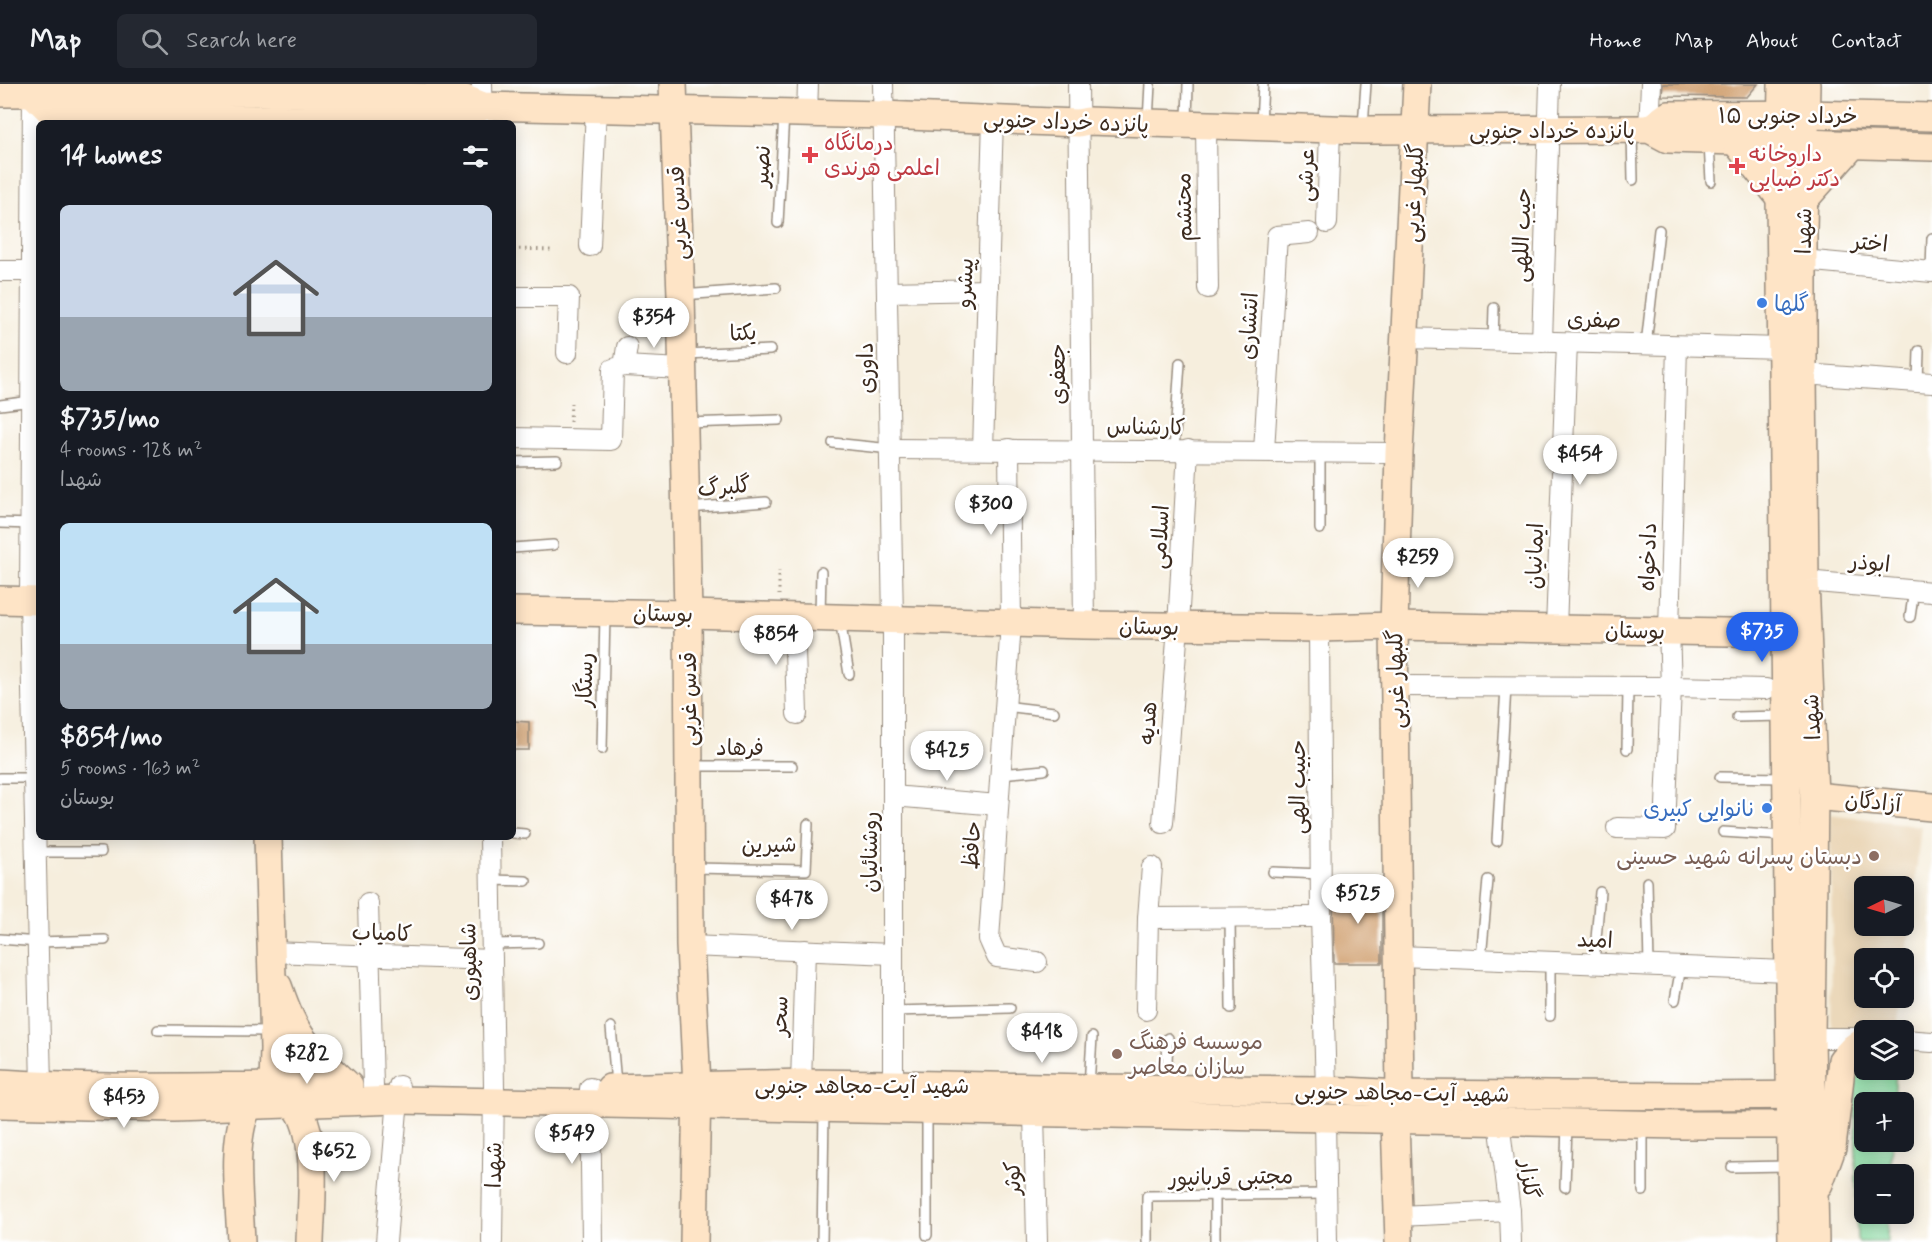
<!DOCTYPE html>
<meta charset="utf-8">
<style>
body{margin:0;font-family:Mynerve,"Playpen Sans Arabic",sans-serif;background:#242831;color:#f1f3f6;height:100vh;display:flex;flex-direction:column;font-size:22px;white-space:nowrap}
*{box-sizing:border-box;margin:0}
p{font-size:20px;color:#9ea1a6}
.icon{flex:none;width:33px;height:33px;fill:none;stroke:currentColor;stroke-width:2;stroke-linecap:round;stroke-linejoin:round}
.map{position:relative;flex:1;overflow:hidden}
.sheet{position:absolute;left:36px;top:36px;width:480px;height:720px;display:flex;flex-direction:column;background:#171b24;border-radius:9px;box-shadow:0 3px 15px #0003}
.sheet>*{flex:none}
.needle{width:39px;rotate:265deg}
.tools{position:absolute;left:1854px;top:792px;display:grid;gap:12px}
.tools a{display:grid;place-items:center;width:60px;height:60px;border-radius:9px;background:#171b24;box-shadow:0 3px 15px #0003;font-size:30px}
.price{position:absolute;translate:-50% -51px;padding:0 14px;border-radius:21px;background:#fff;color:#222;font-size:20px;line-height:39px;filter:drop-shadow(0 2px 3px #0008)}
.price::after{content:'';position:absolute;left:50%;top:36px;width:18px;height:14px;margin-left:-9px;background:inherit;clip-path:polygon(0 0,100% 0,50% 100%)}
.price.active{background:#2563eb;color:#fff}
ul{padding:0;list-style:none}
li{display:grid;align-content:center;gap:12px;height:318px;padding:0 24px}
li span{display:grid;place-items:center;height:186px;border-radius:9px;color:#555}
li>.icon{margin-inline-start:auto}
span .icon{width:108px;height:108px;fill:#fffc;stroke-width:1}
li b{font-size:26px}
h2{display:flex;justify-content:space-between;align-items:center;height:72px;padding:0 24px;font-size:26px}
header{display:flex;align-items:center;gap:36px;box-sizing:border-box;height:84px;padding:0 30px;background:#171b24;border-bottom:2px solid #363941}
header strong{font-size:28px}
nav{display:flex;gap:33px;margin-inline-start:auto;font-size:21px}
.search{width:420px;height:54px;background:#242831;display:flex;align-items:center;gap:15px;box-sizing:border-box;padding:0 21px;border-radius:9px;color:#9ea1a6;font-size:22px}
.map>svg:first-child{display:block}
.built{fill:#ebd8ba;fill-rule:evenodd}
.green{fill:#87dda1;stroke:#618460;stroke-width:1.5}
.building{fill:#ce9b69}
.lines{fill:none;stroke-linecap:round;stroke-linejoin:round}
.lane-casing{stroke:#988c7e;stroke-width:12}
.street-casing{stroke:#988c7e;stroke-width:22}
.secondary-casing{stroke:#988c7e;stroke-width:30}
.path{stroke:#988c7e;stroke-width:3;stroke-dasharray:1.5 4.5;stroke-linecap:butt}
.lane{stroke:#fff;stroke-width:9}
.street{stroke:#fff;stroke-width:20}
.secondary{stroke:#fee4c6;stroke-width:27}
.health-dot{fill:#e0444e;stroke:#fff;stroke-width:2}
.shop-dot{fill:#3f7fe0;stroke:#fff;stroke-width:2}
.education-dot{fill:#8d6e63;stroke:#fff;stroke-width:2}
.labels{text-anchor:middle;stroke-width:5;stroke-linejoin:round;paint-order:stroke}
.street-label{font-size:22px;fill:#3b2a1e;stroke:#fff}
.health-label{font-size:22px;fill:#be3a42;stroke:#fff;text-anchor:start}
.shop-label{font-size:22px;fill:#366cbe;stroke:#fff;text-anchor:start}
.education-label{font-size:22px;fill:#785e54;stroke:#fff;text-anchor:end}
</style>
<header>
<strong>Map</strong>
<div class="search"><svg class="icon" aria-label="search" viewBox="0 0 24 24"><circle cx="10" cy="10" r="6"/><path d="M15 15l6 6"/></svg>Search here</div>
<nav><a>Home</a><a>Map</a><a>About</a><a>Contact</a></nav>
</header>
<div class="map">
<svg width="1932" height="1158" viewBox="0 0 1932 1158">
<rect width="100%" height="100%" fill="#fff"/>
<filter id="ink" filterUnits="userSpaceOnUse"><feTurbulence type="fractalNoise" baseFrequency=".0167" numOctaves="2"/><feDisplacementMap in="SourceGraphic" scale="12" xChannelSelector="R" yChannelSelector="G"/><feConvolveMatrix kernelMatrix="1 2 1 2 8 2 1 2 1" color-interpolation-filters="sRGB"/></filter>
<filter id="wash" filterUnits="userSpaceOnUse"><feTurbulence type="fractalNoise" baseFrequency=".008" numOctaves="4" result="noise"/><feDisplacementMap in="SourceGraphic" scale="24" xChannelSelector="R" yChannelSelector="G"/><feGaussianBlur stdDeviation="1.35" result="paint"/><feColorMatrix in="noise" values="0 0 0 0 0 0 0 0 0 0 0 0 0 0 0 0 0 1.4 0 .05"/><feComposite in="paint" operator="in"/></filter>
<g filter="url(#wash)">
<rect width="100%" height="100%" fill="#f6eedd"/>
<path class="built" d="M1830,730l91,12 -17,155v-23h-40v40h37l-4,32 -66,3 1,-96zM1864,802h40v40h-40z"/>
<polygon class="green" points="1864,977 1864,986 1896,986 1894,1018 1864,1018 1864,1058 1892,1058 1890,1090 1864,1090 1864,1130 1888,1130 1887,1158 1859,1158 1857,1155 1855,987"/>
<g id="blocks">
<g class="building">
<polygon points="1663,0 1758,0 1747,13 1662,12"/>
<polygon points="513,637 529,638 529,666 513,666"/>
<polygon points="1333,804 1382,804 1382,879 1334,879"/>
</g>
</g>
</g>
<g filter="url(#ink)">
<use href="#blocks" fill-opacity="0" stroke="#988c7e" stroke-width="1.5"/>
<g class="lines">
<defs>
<g id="lane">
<polyline points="1148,37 1150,0"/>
<polyline points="1187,37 1188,0"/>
<polyline points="1261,40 1263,0"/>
<polyline points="1363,42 1366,0"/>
<polyline points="1632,48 1633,96"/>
<polyline points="1709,59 1711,97"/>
<polyline points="778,139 784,30"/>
<polyline points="1931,188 1932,154"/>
<polyline points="682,211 776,204"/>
<polyline points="1493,257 1494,224"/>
<polyline points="1646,261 1659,146"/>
<polyline points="686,270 770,266"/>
<polyline points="1918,298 1919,267"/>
<polyline points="0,321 32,317"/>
<polyline points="686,339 779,336"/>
<polyline points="833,359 891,365"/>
<polyline points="1174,366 1180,279"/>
<polyline points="1320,368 1320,445"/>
<polyline points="513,378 557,377"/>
<polyline points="688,424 766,418"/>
<polyline points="0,439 31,440"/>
<polyline points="513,464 553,461"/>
<polyline points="820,530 821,488"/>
<polyline points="1910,533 1914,506"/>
<polyline points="840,536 849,590"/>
<polyline points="1005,622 1054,628"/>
<polyline points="1737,633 1783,632"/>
<polyline points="602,665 605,531"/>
<polyline points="1627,665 1628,604"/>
<polyline points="692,682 792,682"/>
<polyline points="1000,690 1044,686"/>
<polyline points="1720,693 1784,694"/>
<polyline points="0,694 34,694"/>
<polyline points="1723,748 1784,752"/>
<polyline points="513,749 525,750"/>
<polyline points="1497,757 1506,603"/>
<polyline points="36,768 101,768"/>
<polyline points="693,784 806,786 808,740"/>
<polyline points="1273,788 1321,790"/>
<polyline points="491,796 526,797"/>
<polyline points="1647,798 1649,881"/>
<polyline points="1230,833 1231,924"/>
<polyline points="0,855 38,858 105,856"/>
<polyline points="492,860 538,859"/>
<polyline points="1481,875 1488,796"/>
<polyline points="1550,878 1550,932"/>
<polyline points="1594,879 1600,808"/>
<polyline points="1675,916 1681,883"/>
<polyline points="893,927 1010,924"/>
<polyline points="611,943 616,1000"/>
<polyline points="158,946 271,947"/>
<polyline points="1089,1002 1092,953"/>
<polyline points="1166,1002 1168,954"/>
<polyline points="1732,1083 1789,1082"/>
<polyline points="1565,1103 1567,1040"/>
<polyline points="1643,1107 1643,1043"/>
<polyline points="1215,1111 1215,1158"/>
<polyline points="927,1151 927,1029"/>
<polyline points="822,1158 824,1028"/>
<polyline points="1147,1158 1147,1112 1326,1110"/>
</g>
<g id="street">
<polyline points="482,0 483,39"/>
<polyline points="883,0 893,536 893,1000"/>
<polyline points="1078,0 1084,541"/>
<polyline points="33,3 30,517 41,1002"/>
<polyline points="807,29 808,0"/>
<polyline points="1206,41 1208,204"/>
<polyline points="1649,45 1651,0"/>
<polyline points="1327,139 1330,45"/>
<polyline points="590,162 596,24"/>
<polyline points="1803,176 1932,188"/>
<polyline points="0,187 39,187"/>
<polyline points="887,208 988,206"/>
<polyline points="513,213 569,213 567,269"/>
<polyline points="1405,254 1782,264"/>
<polyline points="1542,258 1550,0"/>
<polyline points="624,282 682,285"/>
<polyline points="1803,290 1932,299"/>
<polyline points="513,354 611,356 613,285 624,282 627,263"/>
<polyline points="891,365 1399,369"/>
<polyline points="983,365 993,35"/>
<polyline points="1009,365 1011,539 989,855 997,873 1037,878"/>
<polyline points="1264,367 1277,152 1309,149"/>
<polyline points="1805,497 1932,508"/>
<polyline points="794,533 797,630"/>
<polyline points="1319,544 1321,833 1326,1006"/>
<polyline points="1556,544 1567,259"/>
<polyline points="1395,602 1671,603 1766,605"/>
<polyline points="893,712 998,721"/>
<polyline points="1163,739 1178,542 1188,366"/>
<polyline points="1617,744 1665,745 1671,603 1669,546 1677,262"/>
<polyline points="490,753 494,1003 492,1158"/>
<polyline points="368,819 373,1002"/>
<polyline points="1148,834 1321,833"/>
<polyline points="690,862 893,870"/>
<polyline points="271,868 492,876"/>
<polyline points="1399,872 1789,887"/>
<polyline points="1146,926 1148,834 1152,783"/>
<polyline points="1811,954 1864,954"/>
<polyline points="1904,956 1932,958"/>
<polyline points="801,999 805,866"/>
<polyline points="590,1004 592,1158"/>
<polyline points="1034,1028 1037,1158"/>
<polyline points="1325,1034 1327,1158"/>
<polyline points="1499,1037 1510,1127 1511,1158"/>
<polyline points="1398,1132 1510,1127"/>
<polyline points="386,1158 399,1002"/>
</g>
<g id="secondary">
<polyline points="673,0 681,211 688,530 690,862 697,1002 694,1158"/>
<polyline points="1782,0 1780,114 1792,1158"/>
<polyline points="1806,0 1803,148 1803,290 1805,497 1814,712 1811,954 1815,1158"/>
<polyline points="0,9 253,8 463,14 483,22 883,31 1078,39 1088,37 1362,46 1649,45 1668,55 1932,63"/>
<polyline points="33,10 54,31 455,39 483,22"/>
<polyline points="1649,45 1668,31 1807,30 1932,33"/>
<polyline points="1735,57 1780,114"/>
<polyline points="1804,116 1853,61"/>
<polyline points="0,516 39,517"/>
<polyline points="513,527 688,530 1084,541 1319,544 1394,542 1784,549"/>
<polyline points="1814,712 1932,723"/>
<path d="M268,753l6,211 -1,37c6,6 15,12 21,19 26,28 17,101 16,138"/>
<path d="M278,902c7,19 14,40 27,56 13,16 29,30 44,44"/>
<path d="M0,999c112,8 223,2 335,3"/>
<polyline points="610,1004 801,999 893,1000 1089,1004 1326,1006 1400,1010 1697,1012 1812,1011"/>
<polyline points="1400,1010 1394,542 1399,369 1417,0"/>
<polyline points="0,1020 174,1024 398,1016 1680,1041 1812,1041"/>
<polyline points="1395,1036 1399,1158"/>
<polyline points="1819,1100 1832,1064 1842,976 1853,964 1864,956"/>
<path d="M241,1158c-1,-37 -10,-100 6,-133 3,-6 9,-9 13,-13"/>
</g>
</defs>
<use href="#lane" class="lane-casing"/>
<use href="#street" class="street-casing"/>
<use href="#secondary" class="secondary-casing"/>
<g class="path">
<polyline points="513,165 554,166"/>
<polyline points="570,338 571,319"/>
<polyline points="779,486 779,511"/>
</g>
<use href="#lane" class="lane"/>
<use href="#street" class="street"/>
<use href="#secondary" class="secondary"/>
</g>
</g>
<g class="health-dot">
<path d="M807 62h6v6h6v6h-6v6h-6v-6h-6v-6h6z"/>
<path d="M1734 73h6v6h6v6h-6v6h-6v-6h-6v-6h6z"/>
</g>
<g class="shop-dot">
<circle cx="1762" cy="219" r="6"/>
<circle cx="1767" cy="724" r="6"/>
</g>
<g class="education-dot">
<circle cx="1874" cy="772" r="6"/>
<circle cx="1117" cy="970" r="6"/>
</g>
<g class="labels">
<g class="street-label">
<text x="1788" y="39">۱۵ خرداد جنوبی</text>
<text transform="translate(1066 37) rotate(2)" y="8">پانزده خرداد جنوبی</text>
<text x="1552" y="54">پانزده خرداد جنوبی</text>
<text transform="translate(761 82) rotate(-87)" y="8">نصیر</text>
<text transform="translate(1305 91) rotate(-88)" y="8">عرشی</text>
<text transform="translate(1413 109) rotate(-87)" y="8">گلبهار غربی</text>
<text transform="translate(1183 123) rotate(-91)" y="8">محتشم</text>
<text transform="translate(677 129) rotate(-92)" y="8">قدس غربی</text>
<text transform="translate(1803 147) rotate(-89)" y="8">شهدا</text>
<text transform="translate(1521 151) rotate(-88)" y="8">حیب اللهی</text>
<text transform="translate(1870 158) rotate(5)" y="8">اختر</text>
<text transform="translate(964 199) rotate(-88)" y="8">پیشرو</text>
<text transform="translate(1594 235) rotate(2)" y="8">صفری</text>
<text transform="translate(1248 242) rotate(-87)" y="8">انتشاری</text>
<text transform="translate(743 248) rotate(-3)" y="8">یکتا</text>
<text transform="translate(865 284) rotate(-91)" y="8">داوری</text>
<text transform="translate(1057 290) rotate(-91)" y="8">جعفری</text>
<text transform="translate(1146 342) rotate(1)" y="8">کارشناس</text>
<text transform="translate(724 402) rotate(-5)" y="8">گلبرگ</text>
<text transform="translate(1159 453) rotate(-87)" y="8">اسلامی</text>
<text transform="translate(1534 472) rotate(-88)" y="8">ایمانیان</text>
<text transform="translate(1647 473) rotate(-88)" y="8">دادخواه</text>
<text transform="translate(1870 478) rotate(5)" y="8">ابوذر</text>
<text transform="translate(663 529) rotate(1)" y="8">بوستان</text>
<text transform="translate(1149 542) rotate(1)" y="8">بوستان</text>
<text transform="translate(1635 546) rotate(1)" y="8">بوستان</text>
<text transform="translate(1395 595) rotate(-91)" y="8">گلبهار غربی</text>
<text transform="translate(584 596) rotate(-89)" y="8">رستگار</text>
<text transform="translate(688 615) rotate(-90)" y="8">قدس غربی</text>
<text transform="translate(1811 633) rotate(-93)" y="8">شهدا</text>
<text transform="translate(1147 639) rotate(-86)" y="8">هدیه</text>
<text x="740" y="671">فرهاد</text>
<text transform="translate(1297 703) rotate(-90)" y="8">حبیب الهی</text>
<text transform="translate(1873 717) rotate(5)" y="8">آزادگان</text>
<text transform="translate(769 760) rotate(-1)" y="8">شیرین</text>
<text transform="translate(971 761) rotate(-86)" y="8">حافظ</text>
<text transform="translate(869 768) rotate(-90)" y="8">روشنائیان</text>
<text transform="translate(382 848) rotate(2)" y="8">کامیاب</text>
<text transform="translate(1595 855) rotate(2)" y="8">امید</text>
<text transform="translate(468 878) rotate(-91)" y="8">شاهپوری</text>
<text transform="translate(779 932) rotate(-88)" y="8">سحر</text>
<text x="862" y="1009">شهید آیت-مجاهد جنوبی</text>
<text transform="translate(1402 1008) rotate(1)" y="8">شهید آیت-مجاهد جنوبی</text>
<text transform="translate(493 1081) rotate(-89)" y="8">شهدا</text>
<text transform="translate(1231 1092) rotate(-1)" y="8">مجتبی قربانپور</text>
<text transform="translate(1012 1094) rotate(-91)" y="8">کوثر</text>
<text transform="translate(1530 1095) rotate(83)" y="8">گلزار</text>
</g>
<g class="health-label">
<text x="824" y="66">درمانگاه<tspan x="824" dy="25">اعلمی هرندی</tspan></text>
<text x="1749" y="77">داروخانه<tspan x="1749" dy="25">دکتر ضیایی</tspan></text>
</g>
<g class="shop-label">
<text x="1774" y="227">گلها</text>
<text x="1755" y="732" text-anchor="end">نانوایی کبیری</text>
</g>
<g class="education-label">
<text x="1862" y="780">دبستان پسرانه شهید حسینی</text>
<text x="1129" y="965" text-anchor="start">موسسه فرهنگ<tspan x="1129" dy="25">سازان معاصر</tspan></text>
</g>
</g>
</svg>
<div class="tools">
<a><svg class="needle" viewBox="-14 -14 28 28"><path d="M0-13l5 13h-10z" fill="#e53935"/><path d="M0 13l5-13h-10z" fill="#9ea1a6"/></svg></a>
<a><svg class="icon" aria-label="locate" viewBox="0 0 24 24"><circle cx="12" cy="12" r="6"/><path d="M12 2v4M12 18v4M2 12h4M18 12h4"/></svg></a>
<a><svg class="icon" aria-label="layers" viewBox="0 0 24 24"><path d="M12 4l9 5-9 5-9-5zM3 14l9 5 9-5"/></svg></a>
<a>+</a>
<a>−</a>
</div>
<b class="price" style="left:654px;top:265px">$354</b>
<b class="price" style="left:1580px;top:402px">$454</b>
<b class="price" style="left:991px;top:452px">$300</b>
<b class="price" style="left:1418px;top:505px">$259</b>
<b class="price active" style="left:1762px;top:579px">$735</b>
<b class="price" style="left:776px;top:582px">$854</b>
<b class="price" style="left:947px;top:698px">$425</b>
<b class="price" style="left:1358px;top:841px">$525</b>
<b class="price" style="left:792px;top:847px">$478</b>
<b class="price" style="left:1042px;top:980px">$418</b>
<b class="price" style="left:307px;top:1001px">$282</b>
<b class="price" style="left:124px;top:1045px">$453</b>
<b class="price" style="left:572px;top:1081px">$549</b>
<b class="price" style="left:334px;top:1099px">$652</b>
<section class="sheet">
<h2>14 homes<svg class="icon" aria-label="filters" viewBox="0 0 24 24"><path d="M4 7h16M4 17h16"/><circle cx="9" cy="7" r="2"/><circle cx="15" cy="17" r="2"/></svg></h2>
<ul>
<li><span style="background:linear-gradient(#c9d6e8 60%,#9aa5b1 0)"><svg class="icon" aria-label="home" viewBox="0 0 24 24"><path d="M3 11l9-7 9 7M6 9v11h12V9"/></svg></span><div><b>$735/mo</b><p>4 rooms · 128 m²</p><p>شهدا</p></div></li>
<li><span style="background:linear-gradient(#bfe0f5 65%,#9aa5b1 0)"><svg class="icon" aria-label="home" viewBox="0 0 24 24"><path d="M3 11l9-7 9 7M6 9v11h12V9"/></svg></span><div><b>$854/mo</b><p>5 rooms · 163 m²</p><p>بوستان</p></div></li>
</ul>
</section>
</div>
